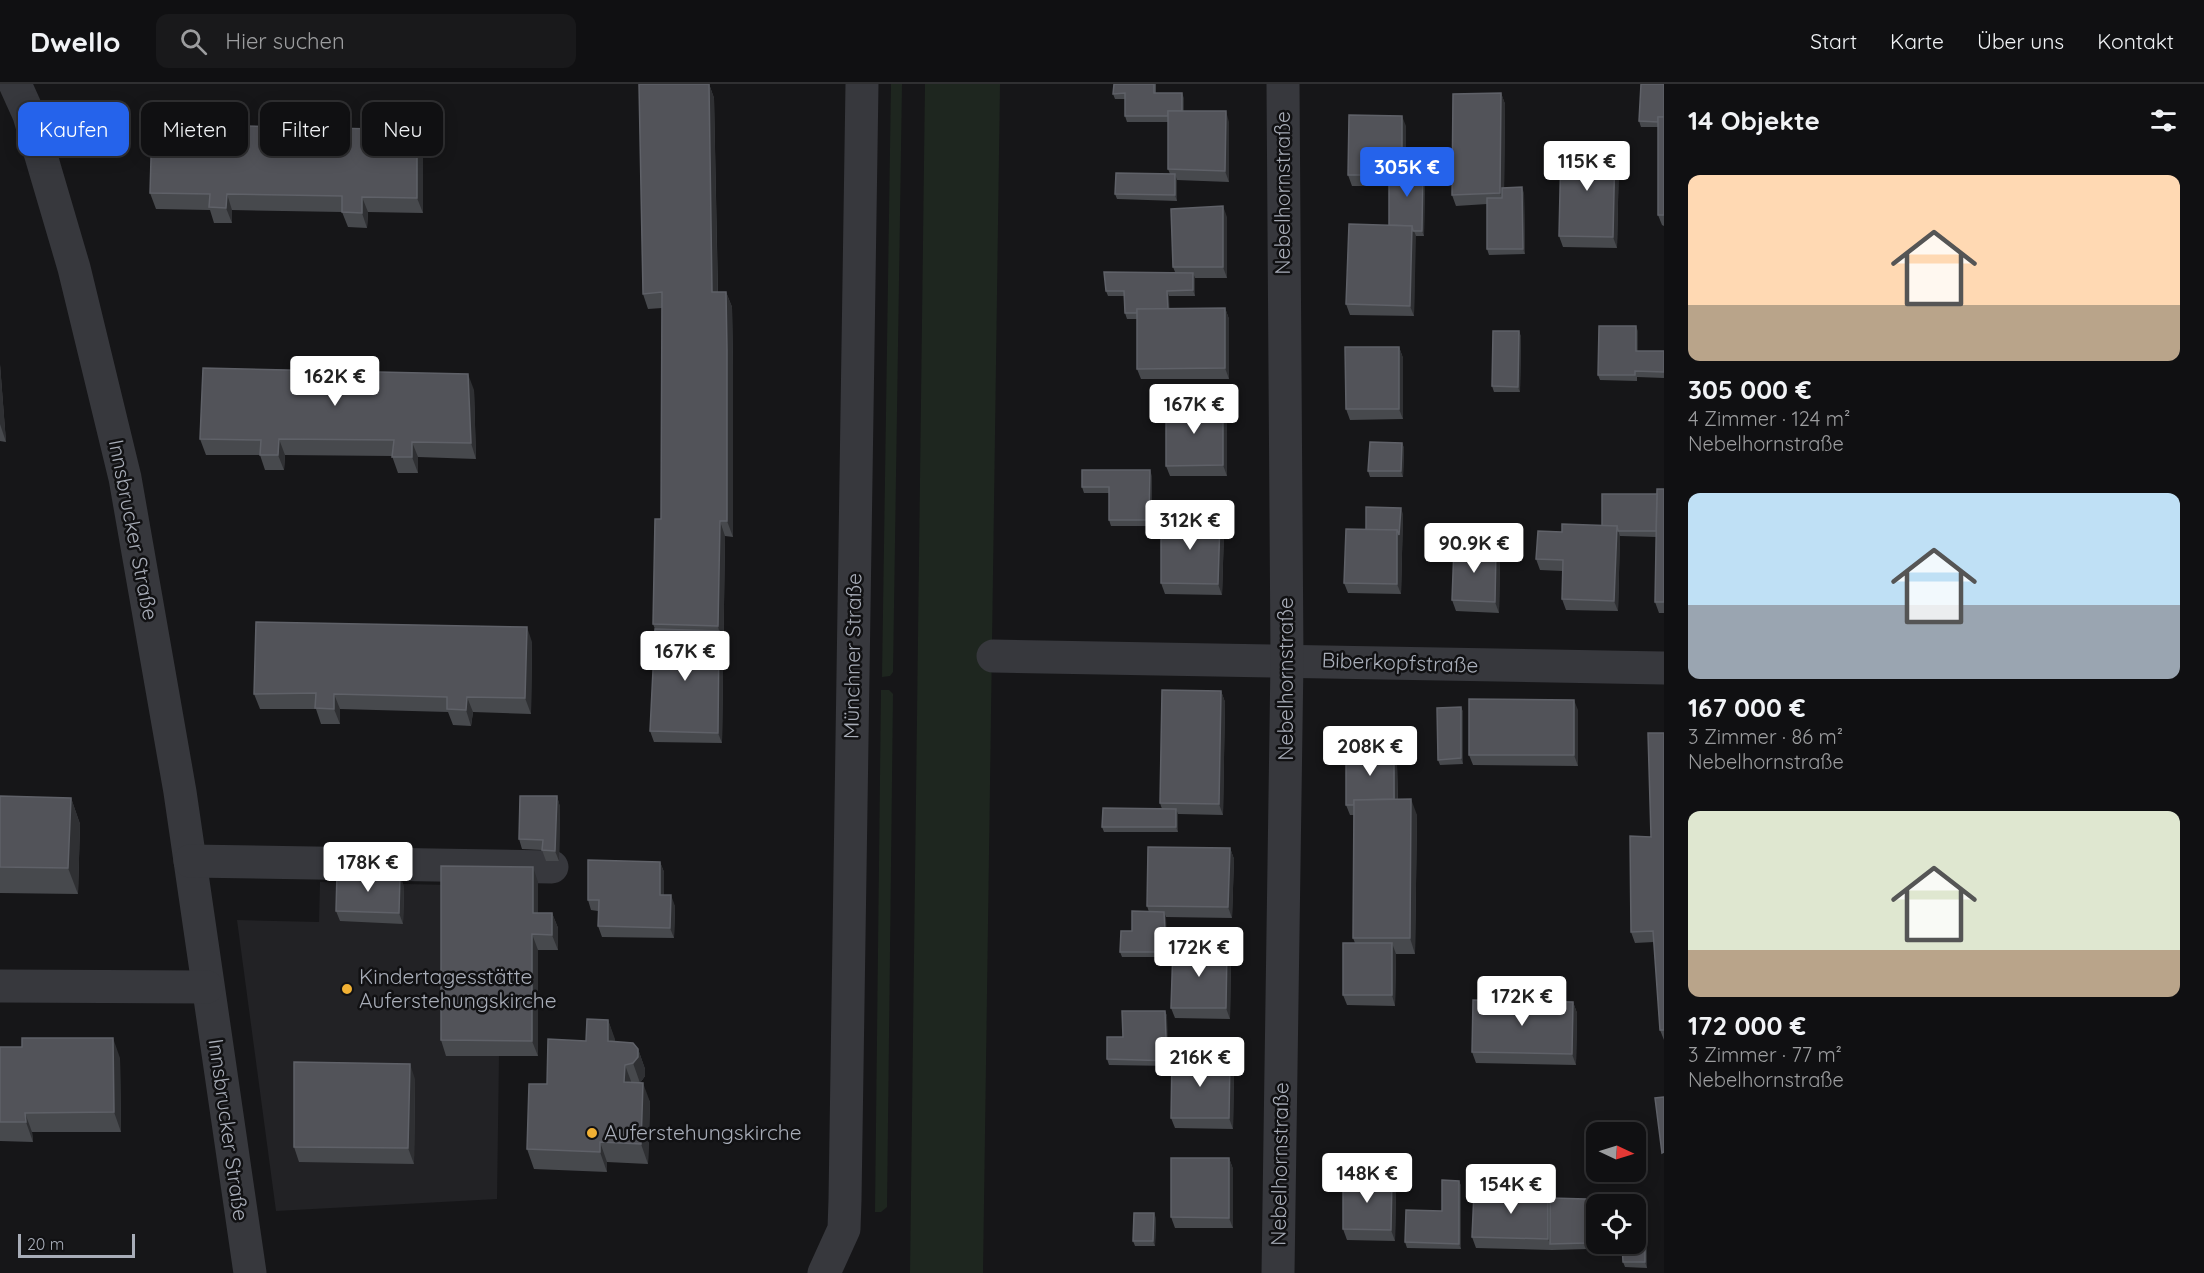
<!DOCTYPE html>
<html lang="de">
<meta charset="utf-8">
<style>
body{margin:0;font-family:Quicksand,sans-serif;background:#19191b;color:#f1f3f6;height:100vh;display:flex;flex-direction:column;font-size:22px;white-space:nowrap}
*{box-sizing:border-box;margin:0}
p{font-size:20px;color:#9c9d9f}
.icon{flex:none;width:33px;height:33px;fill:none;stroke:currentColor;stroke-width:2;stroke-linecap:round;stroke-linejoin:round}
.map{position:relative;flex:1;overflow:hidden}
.side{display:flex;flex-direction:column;background:#101012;width:540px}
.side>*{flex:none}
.guide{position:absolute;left:18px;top:18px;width:570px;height:54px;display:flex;gap:12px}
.needle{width:39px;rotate:94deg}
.controls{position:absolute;left:1586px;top:1038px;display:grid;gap:12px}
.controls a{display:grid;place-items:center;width:60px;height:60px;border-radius:12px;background:#101012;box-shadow:0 3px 15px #0003,0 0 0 2px #303032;font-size:30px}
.scale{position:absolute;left:18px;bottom:15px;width:117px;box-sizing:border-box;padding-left:6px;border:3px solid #a8adb8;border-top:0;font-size:16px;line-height:21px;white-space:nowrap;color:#a8adb8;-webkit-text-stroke:4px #111113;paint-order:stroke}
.price{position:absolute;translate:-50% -51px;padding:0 14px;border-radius:6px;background:#fff;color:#222;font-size:20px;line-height:39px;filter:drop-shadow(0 2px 3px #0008)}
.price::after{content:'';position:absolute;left:50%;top:36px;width:18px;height:14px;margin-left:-9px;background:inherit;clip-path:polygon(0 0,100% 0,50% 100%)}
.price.current{background:#2563eb;color:#fff}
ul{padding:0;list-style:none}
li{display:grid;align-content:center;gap:12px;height:318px;padding:0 24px}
li span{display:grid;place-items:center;height:186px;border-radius:12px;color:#555}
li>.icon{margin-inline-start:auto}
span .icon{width:108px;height:108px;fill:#fffc;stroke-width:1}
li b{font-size:26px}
h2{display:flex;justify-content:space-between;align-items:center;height:72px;padding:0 24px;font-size:26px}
.chip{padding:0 21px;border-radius:12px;background:#101012;box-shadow:0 3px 15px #0003,0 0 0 2px #303032;font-size:21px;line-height:54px}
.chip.current{background:#2563eb;color:#fff}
header{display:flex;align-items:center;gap:36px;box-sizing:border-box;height:84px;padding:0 30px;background:#101012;border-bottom:2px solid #303032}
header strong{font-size:28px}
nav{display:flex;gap:33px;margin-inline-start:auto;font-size:21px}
.search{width:420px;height:54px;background:#19191b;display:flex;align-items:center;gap:15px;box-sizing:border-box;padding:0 21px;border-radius:12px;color:#9c9d9f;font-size:22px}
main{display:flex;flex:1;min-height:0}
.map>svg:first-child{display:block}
.built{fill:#222225}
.green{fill:#1e261f}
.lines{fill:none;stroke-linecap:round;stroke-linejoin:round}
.minor{stroke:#37383d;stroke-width:33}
.wall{fill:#47494d}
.shaded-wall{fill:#2f3033}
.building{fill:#525359;stroke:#5f6168;stroke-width:1.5}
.poi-dot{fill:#f2b134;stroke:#111113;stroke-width:2}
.labels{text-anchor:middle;stroke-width:5;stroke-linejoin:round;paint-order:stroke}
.street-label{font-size:21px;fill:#a8adb8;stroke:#111113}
.poi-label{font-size:21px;fill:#a8adb8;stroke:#111113;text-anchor:start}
</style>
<header>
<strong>Dwello</strong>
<div class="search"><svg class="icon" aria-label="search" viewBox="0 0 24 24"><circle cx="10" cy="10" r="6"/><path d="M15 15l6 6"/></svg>Hier suchen</div>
<nav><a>Start</a><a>Karte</a><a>Über uns</a><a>Kontakt</a></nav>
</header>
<main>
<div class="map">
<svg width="1664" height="1189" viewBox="0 0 1664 1189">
<rect width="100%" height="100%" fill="#161618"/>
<polygon class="built" points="320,798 447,801 447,972 499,972 497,1115 276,1127 237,836 319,838"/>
<g class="green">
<polygon points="891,0 902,0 893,588 890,592 882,593"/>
<polygon points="925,0 1000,0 983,1189 910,1189"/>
<polygon points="881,606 889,606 893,610 887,1123 881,1128 875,1128"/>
</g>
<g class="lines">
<g class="minor">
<polyline points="15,0 29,31 74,184 125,394 180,708 250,1189"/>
<polyline points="993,572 1664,584"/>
<polyline points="190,777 552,783"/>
<polyline points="0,902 207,903"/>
<polyline points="824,1189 844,1145 845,1116 862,0"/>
<polyline points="1278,1189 1287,576 1283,0"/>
</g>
</g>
<g class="wall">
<polygon points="709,0 714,14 718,208 726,208 732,223 733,282 733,453 725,452 722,659 654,658 650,647 655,545 653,540 661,435 662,224 648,225 643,210"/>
<polygon points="1114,0 1156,0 1156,9 1184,14 1184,27 1229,38 1229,98 1177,96 1177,117 1117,115 1115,110 1170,90 1168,85 1168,38 1127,38 1125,32 1125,15 1115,15 1113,10"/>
<polygon points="1664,0 1664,142 1662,141 1658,131 1658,43 1641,43 1639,37"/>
<polygon points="1501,9 1505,20 1504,104 1524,109 1525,170 1489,171 1487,165 1487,120 1456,122 1452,111"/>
<polygon points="1406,42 1406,80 1425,86 1424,152 1415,152 1414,232 1350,231 1346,220 1389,141 1389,102 1352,102 1348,91"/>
<polygon points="417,46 423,62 423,129 368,128 367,144 348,143 342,128 232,126 232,139 214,139 210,126 156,125 150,109"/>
<polygon points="1615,63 1619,74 1617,164 1563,163 1559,152"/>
<polygon points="1227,133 1227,194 1195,194 1195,212 1169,212 1169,224 1225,224 1229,235 1229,295 1141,295 1137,285 1137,235 1127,235 1125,229 1124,212 1108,212 1106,207 1175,188 1173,183"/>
<polygon points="1519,247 1521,253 1520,308 1494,308 1492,302"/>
<polygon points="1638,247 1638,267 1664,267 1664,294 1637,293 1637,297 1600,296 1598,291"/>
<polygon points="1399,263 1403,274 1403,335 1350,336 1346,325"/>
<polygon points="0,280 6,358 0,357"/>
<polygon points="474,306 476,375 418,373 418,389 398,389 392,372 285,371 284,386 265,386 260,371 206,371 200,355"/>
<polygon points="1227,330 1227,392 1170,392 1166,382"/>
<polygon points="1402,359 1404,364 1403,393 1370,393 1368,387"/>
<polygon points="1152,392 1151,442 1111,442 1109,436 1109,409 1084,409 1082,403"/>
<polygon points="1664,405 1664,529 1659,529 1655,518 1656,453 1620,452 1618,527 1566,526 1562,515 1563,487 1540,486 1536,475 1562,448 1602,442"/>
<polygon points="1403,430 1401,510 1348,509 1344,499 1366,446"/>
<polygon points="1220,436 1224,447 1222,511 1165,510 1161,499"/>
<polygon points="1496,464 1500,475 1499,529 1456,527 1452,516"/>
<polygon points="532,558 531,630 473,628 471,642 453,641 448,628 340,625 340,640 321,640 316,625 260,625 254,610"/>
<polygon points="1221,607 1225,618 1223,731 1178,730 1178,748 1104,748 1102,743 1162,725 1160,719"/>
<polygon points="1461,623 1463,628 1463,680 1440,681 1438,676"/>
<polygon points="1578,626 1578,682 1473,681 1469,671"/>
<polygon points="1664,649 1664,956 1660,946 1654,858 1635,859 1631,848 1651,753"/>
<polygon points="1397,680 1398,715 1417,731 1415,870 1396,870 1395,922 1347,921 1343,911 1355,859 1353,854 1354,731 1350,731 1346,721"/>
<polygon points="0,712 71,714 80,740 78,810 0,809"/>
<polygon points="557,712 560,723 559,777 546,777 542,766 522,765 519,755"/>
<polygon points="1230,764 1234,775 1232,834 1166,833 1166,847 1214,854 1214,863 1227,864 1231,874 1230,935 1175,934 1171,924 1173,873 1122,873 1120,868 1132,847 1149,828 1147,822"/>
<polygon points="660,778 664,788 664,811 675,822 674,854 602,853 598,842 598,827 591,826 588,816"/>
<polygon points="538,798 538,829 552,829 558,844 558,866 538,866 538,972 446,972 441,956"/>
<polygon points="404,802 403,840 340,837 336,827"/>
<polygon points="1573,918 1577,929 1576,981 1476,979 1472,968"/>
<polygon points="1165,927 1167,932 1167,954 1217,955 1219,961 1218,973 1230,973 1234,984 1233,1045 1175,1044 1171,1034 1172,982 1109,981 1107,975 1123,953"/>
<polygon points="608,936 615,957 638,965 645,985 645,992 640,999 650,1018 648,1080 607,1078 607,1088 534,1085 527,1065 586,957"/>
<polygon points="0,963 120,974 121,1048 32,1048 33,1058 0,1057"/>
<polygon points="415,995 414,1080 299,1078 294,1063"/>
<polygon points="1229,1074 1233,1085 1233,1144 1175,1144 1171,1133"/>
<polygon points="1459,1097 1461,1102 1461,1165 1407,1164 1405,1158 1442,1127"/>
<polygon points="1396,1105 1395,1157 1347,1156 1343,1145"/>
<polygon points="1548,1108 1550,1114 1588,1121 1588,1165 1552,1166 1476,1164 1472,1153"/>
<polygon points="1645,1128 1647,1134 1647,1184 1625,1183 1623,1178"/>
<polygon points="1156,1134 1155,1162 1135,1162 1133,1157"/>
</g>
<g class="shaded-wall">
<polygon points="709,0 714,14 718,223 712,208"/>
<polygon points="1182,9 1184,14 1184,38 1182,32"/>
<polygon points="1501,9 1505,20 1504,119 1500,109"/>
<polygon points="1226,27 1229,38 1229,98 1225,87"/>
<polygon points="1402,32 1406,42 1406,102 1402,91"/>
<polygon points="417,46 423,62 423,129 417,114"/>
<polygon points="1615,63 1619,74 1617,164 1613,153"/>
<polygon points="1423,80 1425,86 1424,152 1422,147"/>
<polygon points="1175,90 1177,96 1177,117 1175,111"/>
<polygon points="1522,103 1524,109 1525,170 1523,165"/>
<polygon points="227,110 232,126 232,139 226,124"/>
<polygon points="362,113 368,128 367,144 362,129"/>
<polygon points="1223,122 1227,133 1227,194 1223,183"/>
<polygon points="1412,142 1416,152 1414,232 1410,222"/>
<polygon points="1193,189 1195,194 1195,212 1193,206"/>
<polygon points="1167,207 1169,212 1170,235 1168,230"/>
<polygon points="726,208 732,223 733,282 733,453 727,437"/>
<polygon points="1225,224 1229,235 1229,295 1225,284"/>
<polygon points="1636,242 1638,247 1638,273 1636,267"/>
<polygon points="1519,247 1521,253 1520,308 1518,303"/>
<polygon points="1399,263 1403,274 1403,335 1399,325"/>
<polygon points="0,280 6,358 0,340"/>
<polygon points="468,290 474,306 476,375 471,359"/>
<polygon points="1223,320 1227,330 1227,392 1223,381"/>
<polygon points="279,355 285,371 284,386 278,371"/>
<polygon points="412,358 418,373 418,389 412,373"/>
<polygon points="1402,359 1404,364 1403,393 1401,387"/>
<polygon points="1150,386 1152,392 1151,442 1149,436"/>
<polygon points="1401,424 1403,430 1401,510 1397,500 1397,446"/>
<polygon points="1220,436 1224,447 1222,511 1218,500"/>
<polygon points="720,437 725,452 722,659 718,649 719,547 718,542"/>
<polygon points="1617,442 1620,453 1618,527 1614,517"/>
<polygon points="1496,464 1500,475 1499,529 1495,518"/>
<polygon points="527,543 532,558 531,630 525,614"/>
<polygon points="1221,607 1225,618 1223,731 1219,720"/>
<polygon points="334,610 340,625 340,640 334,625"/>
<polygon points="467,613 473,628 471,642 466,626"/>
<polygon points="1574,616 1578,626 1578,682 1574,671"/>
<polygon points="1461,623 1463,628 1463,680 1461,674"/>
<polygon points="1394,669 1397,680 1398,731 1395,720"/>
<polygon points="557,712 560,723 559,777 555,767"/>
<polygon points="71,714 80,740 78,810 68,784"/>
<polygon points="1411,715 1417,731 1415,870 1410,854"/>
<polygon points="1176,725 1178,730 1178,748 1176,743"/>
<polygon points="1230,764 1234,775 1232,834 1228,823"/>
<polygon points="660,778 664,788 664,822 660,811"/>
<polygon points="533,783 538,798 538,844 533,829"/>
<polygon points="400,791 404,802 403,840 399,829"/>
<polygon points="671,811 675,822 674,854 670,844"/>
<polygon points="1164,828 1166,833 1167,853 1165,847"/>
<polygon points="552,829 558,844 558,866 552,851"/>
<polygon points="1212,848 1214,854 1214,874 1212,868"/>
<polygon points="532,850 538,866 538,972 532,957"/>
<polygon points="1392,859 1396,870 1395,922 1392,911"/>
<polygon points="1227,864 1231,874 1230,935 1226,924"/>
<polygon points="1573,918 1577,929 1576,981 1572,970"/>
<polygon points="1165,927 1167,932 1168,959 1166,954"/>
<polygon points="608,936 615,955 615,976 608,957"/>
<polygon points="113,954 120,974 121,1048 114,1028"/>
<polygon points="1217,955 1219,961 1218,984 1216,978"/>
<polygon points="638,965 645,985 645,992 640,999 633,979"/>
<polygon points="1230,973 1234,984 1233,1045 1229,1034"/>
<polygon points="410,980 415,995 414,1080 408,1064"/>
<polygon points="625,981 632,1000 624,998"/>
<polygon points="643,999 650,1018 648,1080 641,1060"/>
<polygon points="25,1029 32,1048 33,1058 26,1038"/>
<polygon points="600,1058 607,1078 607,1088 600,1068"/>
<polygon points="1229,1074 1233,1085 1233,1144 1229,1134"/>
<polygon points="1392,1094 1396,1105 1395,1157 1391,1146"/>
<polygon points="1459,1097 1461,1102 1461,1165 1459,1160"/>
<polygon points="1548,1108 1552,1119 1550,1160 1548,1155"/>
<polygon points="1586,1115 1588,1121 1588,1165 1586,1159"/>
<polygon points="1645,1128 1647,1134 1647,1184 1645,1178"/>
<polygon points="1154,1129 1156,1134 1155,1162 1153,1157"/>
</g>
<g class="building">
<polygon points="639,0 709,0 712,208 726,208 727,266 727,437 720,437 718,542 653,540 655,435 661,435 662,208 643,210"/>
<polygon points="1114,0 1154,0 1154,9 1182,9 1182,27 1168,27 1168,32 1125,32 1125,9 1113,10"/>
<polygon points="1641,0 1664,0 1664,33 1658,33 1658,38 1639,37"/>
<polygon points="1501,9 1500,109 1452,111 1453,10"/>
<polygon points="1168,27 1226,27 1225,87 1168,85"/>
<polygon points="1349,31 1402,32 1402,91 1348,91"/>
<rect x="1658" y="33" width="6" height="98"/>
<polygon points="152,40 417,46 417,114 362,113 362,129 342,128 342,112 227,110 226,124 209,123 210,110 150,109"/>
<polygon points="1561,62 1615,63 1613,153 1559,152"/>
<polygon points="1404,80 1423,80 1422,147 1413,147 1412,142 1389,141 1389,96 1404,96"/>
<polygon points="1116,89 1175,90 1175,111 1115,110"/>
<polygon points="1522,103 1523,165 1487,165 1487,114 1502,114 1502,104"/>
<polygon points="1223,122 1223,183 1173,183 1171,125"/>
<polygon points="1349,140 1412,142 1410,222 1346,220"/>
<polygon points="1104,188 1193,189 1193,206 1167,207 1168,225 1137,225 1137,229 1125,229 1124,207 1106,207"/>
<polygon points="1225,224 1225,284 1137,285 1137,225"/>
<polygon points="1599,242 1636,242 1636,267 1664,267 1664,288 1635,287 1635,291 1598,291"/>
<polygon points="1493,247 1519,247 1518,303 1492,302"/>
<polygon points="1345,263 1399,263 1399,325 1346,325"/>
<polygon points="203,284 468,290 471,359 412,358 412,373 392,373 394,356 279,355 278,371 260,371 261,356 200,355"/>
<polygon points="1223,320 1223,381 1166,382 1166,321"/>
<polygon points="1370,358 1402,359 1401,387 1368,387"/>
<polygon points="1082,386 1150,386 1149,436 1109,436 1109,403 1082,403"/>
<polygon points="1657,405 1664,405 1664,518 1655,518"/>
<polygon points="1602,410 1657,410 1656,447 1618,447 1617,442 1602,442"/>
<polygon points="1366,423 1401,424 1399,451 1397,446 1366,446"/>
<polygon points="1161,435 1220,436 1218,500 1161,499"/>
<polygon points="1562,440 1617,442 1614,517 1562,515 1563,476 1536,475 1538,447 1562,448"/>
<polygon points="1346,445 1397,446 1397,500 1344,499"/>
<polygon points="1454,462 1496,464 1495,518 1452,516"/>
<polygon points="256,538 527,543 525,614 467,613 466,626 447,625 447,613 334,610 334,625 315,624 316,609 254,610"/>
<polygon points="655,545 719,547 718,649 650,647"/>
<polygon points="1162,606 1221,607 1219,720 1160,719"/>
<polygon points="1469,615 1574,616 1574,671 1469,671"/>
<polygon points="1461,623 1461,674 1438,676 1437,624"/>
<polygon points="1648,649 1664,649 1664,946 1660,946 1653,847 1631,848 1630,752 1651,753"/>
<polygon points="1394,669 1394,715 1354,716 1354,721 1346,721 1346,670"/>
<polygon points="0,712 71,714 68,784 0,783"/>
<polygon points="520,712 557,712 555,767 542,766 543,756 519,755"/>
<polygon points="1411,715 1410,854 1353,854 1354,716"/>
<polygon points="1103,724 1176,725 1176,743 1102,743"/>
<polygon points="1148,763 1230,764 1228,823 1147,822"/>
<polygon points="588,776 660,778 660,811 671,811 670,844 598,842 599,816 588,816"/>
<polygon points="441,782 533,783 533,829 552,829 552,851 532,850 532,957 441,956"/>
<polygon points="337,789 400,791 399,829 336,827"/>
<polygon points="1132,827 1164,828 1165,847 1212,848 1212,863 1173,862 1173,868 1120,868 1121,847 1132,847"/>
<rect x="1343" y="859" width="49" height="52"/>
<polygon points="1173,862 1227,864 1226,924 1171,924"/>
<polygon points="1473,916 1573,918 1572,970 1472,968"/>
<polygon points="1122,927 1165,927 1166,954 1217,955 1216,973 1172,973 1172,977 1107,975 1107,953 1123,953"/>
<polygon points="587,935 608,936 608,957 633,959 638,965 638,973 633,979 625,981 624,998 643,999 641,1060 600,1058 600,1068 527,1065 529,1000 547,1000 548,955 586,957"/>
<polygon points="22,954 113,954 114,1028 25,1029 26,1038 0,1038 0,963 22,963"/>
<polygon points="1172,973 1230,973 1229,1034 1171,1034"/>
<polygon points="294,978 410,980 408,1064 294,1063"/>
<polygon points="1664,1013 1664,1068 1662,1069 1655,1014"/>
<polygon points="1171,1074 1229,1074 1229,1134 1171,1133"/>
<polygon points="1343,1094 1392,1094 1391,1146 1343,1145"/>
<polygon points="1442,1096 1459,1097 1459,1160 1405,1158 1406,1126 1442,1127"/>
<polygon points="1474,1107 1548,1108 1548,1155 1472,1153"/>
<rect x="1601" y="1113" width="21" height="7"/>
<polygon points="1550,1114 1586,1115 1586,1159 1550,1160"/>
<polygon points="1635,1128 1645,1128 1645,1178 1623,1178 1622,1160 1635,1160"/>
<polygon points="1134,1129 1154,1129 1153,1157 1133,1157"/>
</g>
<g class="poi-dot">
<circle cx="347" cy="905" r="6"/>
<circle cx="592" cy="1049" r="6"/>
</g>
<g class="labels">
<g class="street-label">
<text transform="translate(1283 109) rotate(-90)" y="7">Nebelhornstraße</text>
<text transform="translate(133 446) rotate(79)" y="7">Innsbrucker Straße</text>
<text transform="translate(853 572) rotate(-89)" y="7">Münchner Straße</text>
<text transform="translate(1400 579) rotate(2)" y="7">Biberkopfstraße</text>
<text transform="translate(1286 595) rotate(-90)" y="7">Nebelhornstraße</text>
<text transform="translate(228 1046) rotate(82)" y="7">Innsbrucker Straße</text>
<text transform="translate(1280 1080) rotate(-89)" y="7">Nebelhornstraße</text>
</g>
<g class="poi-label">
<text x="359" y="900">Kindertagesstätte<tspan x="359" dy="24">Auferstehungskirche</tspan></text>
<text x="604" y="1056">Auferstehungskirche</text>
</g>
</g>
</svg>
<div class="controls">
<a><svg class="needle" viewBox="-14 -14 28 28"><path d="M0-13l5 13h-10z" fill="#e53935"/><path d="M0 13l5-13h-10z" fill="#9c9d9f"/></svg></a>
<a><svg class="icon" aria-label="locate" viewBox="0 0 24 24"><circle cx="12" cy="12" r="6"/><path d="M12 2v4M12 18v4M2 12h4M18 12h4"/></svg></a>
</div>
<div class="scale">20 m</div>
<b class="price" style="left:1587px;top:108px">115K €</b>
<b class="price current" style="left:1407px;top:114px">305K €</b>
<b class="price" style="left:335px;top:323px">162K €</b>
<b class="price" style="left:1194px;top:351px">167K €</b>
<b class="price" style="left:1190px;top:467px">312K €</b>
<b class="price" style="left:1474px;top:490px">90.9K €</b>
<b class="price" style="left:685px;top:598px">167K €</b>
<b class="price" style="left:1370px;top:693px">208K €</b>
<b class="price" style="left:368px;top:809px">178K €</b>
<b class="price" style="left:1199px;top:894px">172K €</b>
<b class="price" style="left:1522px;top:943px">172K €</b>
<b class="price" style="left:1200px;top:1004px">216K €</b>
<b class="price" style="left:1367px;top:1120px">148K €</b>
<b class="price" style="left:1511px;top:1131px">154K €</b>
<div class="guide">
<a class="chip current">Kaufen</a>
<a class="chip">Mieten</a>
<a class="chip">Filter</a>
<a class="chip">Neu</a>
</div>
</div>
<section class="side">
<h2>14 Objekte<svg class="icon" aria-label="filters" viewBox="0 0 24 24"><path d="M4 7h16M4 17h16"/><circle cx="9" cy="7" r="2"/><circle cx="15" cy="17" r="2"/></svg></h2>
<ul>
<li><span style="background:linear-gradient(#ffd9b3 70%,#b9a48a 0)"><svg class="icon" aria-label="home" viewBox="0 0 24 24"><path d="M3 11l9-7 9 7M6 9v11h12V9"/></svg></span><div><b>305 000 €</b><p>4 Zimmer · 124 m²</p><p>Nebelhornstraße</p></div></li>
<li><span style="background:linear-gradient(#bfe0f5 60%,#9aa5b1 0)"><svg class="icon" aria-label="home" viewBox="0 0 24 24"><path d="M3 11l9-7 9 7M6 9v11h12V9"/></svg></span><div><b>167 000 €</b><p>3 Zimmer · 86 m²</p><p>Nebelhornstraße</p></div></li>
<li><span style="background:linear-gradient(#dfe7d0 75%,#b9a48a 0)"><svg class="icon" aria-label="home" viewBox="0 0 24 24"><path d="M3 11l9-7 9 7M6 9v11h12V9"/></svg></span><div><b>172 000 €</b><p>3 Zimmer · 77 m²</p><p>Nebelhornstraße</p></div></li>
</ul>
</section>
</main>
